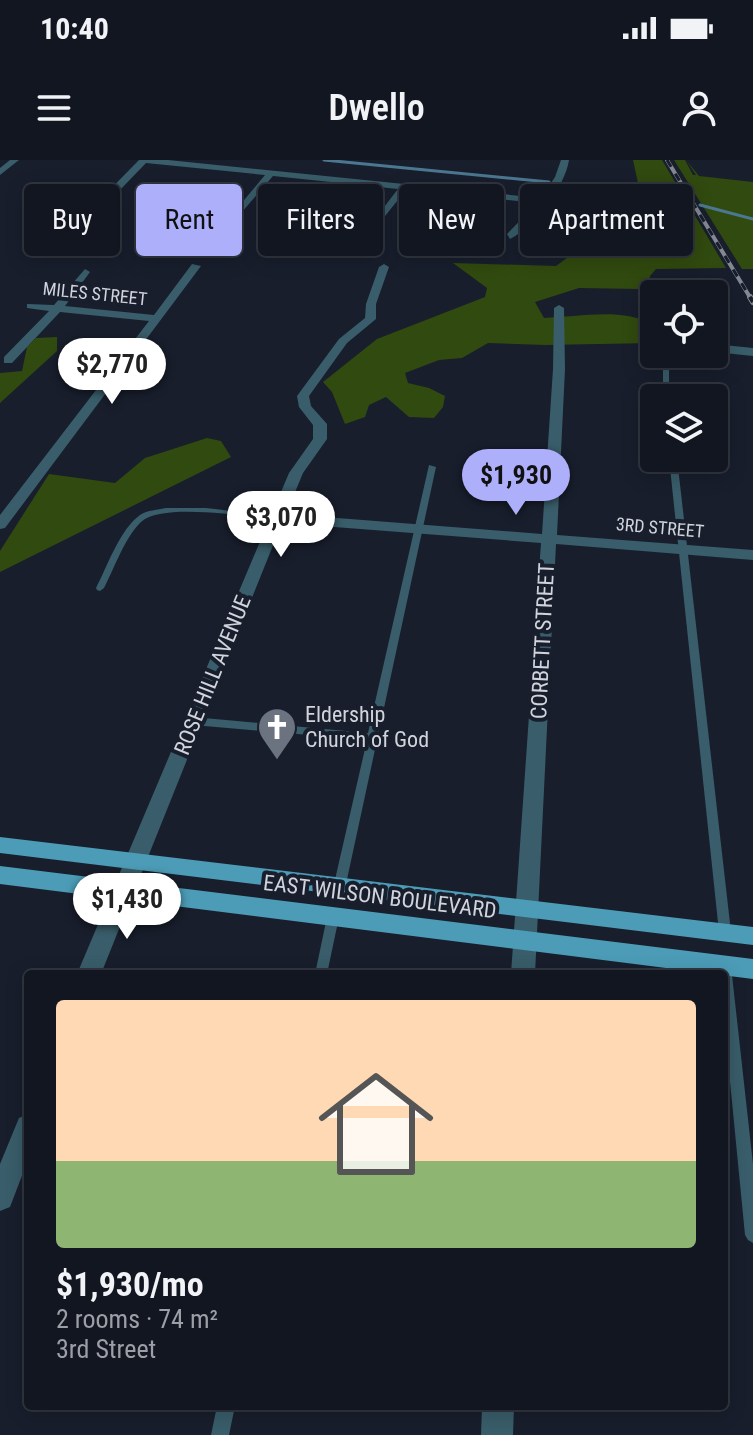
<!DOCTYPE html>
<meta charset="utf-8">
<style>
body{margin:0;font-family:"Roboto Condensed",sans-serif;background:#1b1f2a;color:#f1f3f6;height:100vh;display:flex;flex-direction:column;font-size:30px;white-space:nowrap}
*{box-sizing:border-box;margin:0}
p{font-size:26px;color:#9c9fa5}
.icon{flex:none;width:44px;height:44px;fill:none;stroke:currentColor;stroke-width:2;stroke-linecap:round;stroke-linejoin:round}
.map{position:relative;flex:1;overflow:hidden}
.details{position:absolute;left:24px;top:810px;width:704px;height:440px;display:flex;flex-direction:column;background:#121621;border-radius:8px;box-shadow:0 4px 20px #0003,0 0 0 2px #31353f}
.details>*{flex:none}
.guide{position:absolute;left:24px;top:24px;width:706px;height:72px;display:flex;gap:16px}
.tools{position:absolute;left:640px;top:120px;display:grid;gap:16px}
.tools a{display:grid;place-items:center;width:88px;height:88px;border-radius:8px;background:#121621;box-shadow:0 4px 20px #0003,0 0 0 2px #31353f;font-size:40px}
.price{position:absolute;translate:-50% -68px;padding:0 18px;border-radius:28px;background:#fff;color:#222;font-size:26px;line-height:52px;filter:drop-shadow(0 2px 4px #0008)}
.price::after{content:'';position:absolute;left:50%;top:48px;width:24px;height:18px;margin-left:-12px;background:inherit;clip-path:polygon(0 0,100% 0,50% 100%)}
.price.active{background:#adaffb;color:#111}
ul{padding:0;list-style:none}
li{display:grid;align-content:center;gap:16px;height:424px;padding:0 32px}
li span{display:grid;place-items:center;height:248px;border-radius:8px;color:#555}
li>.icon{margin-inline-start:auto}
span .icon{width:144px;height:144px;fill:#fffc;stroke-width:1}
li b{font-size:34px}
.pill{padding:0 28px;border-radius:8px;background:#121621;box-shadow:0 4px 20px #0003,0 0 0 2px #31353f;font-size:28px;line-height:72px}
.pill.active{background:#adaffb;color:#111}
.status{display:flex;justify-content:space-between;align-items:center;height:56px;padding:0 40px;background:#121621;direction:ltr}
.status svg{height:22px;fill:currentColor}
header{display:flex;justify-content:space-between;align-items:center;height:104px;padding:0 32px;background:#121621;font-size:36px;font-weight:600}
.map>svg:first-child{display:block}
.green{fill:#314a0f}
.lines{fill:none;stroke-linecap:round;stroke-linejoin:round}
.stream{stroke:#4c7791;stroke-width:3}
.lane{fill:#395d6a;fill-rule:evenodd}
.street{fill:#395d6a;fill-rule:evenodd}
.primary{fill:#4c9cb7;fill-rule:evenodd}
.rail-far1-casing{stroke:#838893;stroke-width:4}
.rail-casing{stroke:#838893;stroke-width:6}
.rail-far1{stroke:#181e2c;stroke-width:3;stroke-dasharray:8;stroke-linecap:butt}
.rail{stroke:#181e2c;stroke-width:4;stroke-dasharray:11;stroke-linecap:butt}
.labels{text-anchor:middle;stroke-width:8;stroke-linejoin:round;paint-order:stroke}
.far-street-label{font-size:18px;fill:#d0d4dd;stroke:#181e2c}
.street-label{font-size:22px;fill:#d0d4dd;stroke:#181e2c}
.poi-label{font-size:22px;fill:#d0d4dd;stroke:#181e2c;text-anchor:start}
</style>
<div class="status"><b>10:40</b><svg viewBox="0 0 49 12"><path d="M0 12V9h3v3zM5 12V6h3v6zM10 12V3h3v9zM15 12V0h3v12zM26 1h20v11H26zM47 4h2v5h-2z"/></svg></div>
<header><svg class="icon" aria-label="menu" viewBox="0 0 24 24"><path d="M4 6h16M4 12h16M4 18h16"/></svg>Dwello<svg class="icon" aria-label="person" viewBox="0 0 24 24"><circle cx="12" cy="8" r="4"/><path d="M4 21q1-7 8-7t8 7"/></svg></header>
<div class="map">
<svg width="753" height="1275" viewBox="0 0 753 1275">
<rect width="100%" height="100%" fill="#181e2c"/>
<g class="green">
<path d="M633,0h29l64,108 -70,1 -6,7 -1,7 -10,6 -60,-1 -44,14 9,16c35,-1 79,-11 110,7v18l-109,2 -57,-2 -26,15 -23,2 -34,13 3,10 21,5 16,8 -2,11 -9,11 -25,-1 -23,-20 -17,8 -4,12 -20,7 -13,-32 -9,-10 54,-43 108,-42 2,-9 -34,-25 103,3 75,-56 7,-27z"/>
<polygon points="674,0 685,0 693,15 696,15 686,0 699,16 753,22 753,109 742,109"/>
<polygon points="57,177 57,191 0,243 0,213 22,211 27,187 36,178"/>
<polygon points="207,278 221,281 231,297 0,412 0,391 49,314 115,323 145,298"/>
</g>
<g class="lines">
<g class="stream">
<polyline points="324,0 549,22"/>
<polyline points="563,24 635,32 667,40"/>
<polyline points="674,42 687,45"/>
<polyline points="700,45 753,59"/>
</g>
<g class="lane">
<rect x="663" y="194" width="6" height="44"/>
<polygon points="669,298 677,298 731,772 729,776 725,777 721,776 719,772"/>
<polygon points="429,305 436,307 346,724 344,727 340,729 336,727 334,724 367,580 193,565 188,561 193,557 368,573"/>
<path d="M166,348h40l71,8 4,2 -4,2c-29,-3 -114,-18 -136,2 -17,17 -26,45 -37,66l-4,3 -3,-1 -1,-2c11,-21 24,-59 44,-73 8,-5 17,-5 26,-7z"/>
<polygon points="333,752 337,753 339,757 327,814 315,814 327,757 329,753"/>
<polygon points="725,801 729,802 731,806 753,1004 753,1083 748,1080 745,1075 724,860 724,814 719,814 719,806 721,802"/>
<polygon points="217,1246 235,1246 229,1275 211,1275"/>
</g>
<g class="street">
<polygon points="10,0 19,0 0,15 0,8"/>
<path d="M139,0h29l373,38 14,-21 6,-17h8c-4,27 -35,67 -59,79l-3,-5 30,-31 -131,-13 -37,46 -5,-3 34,-44 -125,-13 -50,58 -3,-5 45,-54 -119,-12 -52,54 4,12 -8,2 -6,-6 2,-11z"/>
<polygon points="192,104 201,106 5,368 0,369 0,355 149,161 60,152 12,203 4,203 4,197 49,151 27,148 27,144 54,145 85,109 90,112 65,146 154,155"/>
<polygon points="384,104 389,107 376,144 376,159 347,183 309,236 311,246 327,264 327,279 303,313 286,354 542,374 553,209 554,148 559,145 564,148 565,209 557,375 753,390 753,400 556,384 535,814 511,814 541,383 282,363 101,814 77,814 289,313 313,279 313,265 299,247 297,236 339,179 365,158 366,144 379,107"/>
<polygon points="714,184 753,188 753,196 714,192"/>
<polygon points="28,954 28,1000 10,1047 0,1051 0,1004 19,958"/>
<polygon points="482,1246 514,1246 513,1275 481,1275"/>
</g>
<g class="primary">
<polygon points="0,677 753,767 753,785 0,693"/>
<polygon points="0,706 753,799 753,819 0,724"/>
</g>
<defs>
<polyline id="rail-far1" points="667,0 751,139"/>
<polyline id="rail" points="750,137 753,142"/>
</defs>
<use href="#rail-far1" class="rail-far1-casing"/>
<use href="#rail" class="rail-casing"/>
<use href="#rail-far1" class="rail-far1"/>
<use href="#rail" class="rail"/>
</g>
<defs>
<symbol id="church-pin" viewBox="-11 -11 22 30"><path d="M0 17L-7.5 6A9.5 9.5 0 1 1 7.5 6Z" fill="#6b7280" stroke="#181e2c"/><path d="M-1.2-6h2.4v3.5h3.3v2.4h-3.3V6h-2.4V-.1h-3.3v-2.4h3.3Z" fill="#fff"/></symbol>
</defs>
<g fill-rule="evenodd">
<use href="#church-pin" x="255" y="545" width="44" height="60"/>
</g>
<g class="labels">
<g class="far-street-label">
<text transform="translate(95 134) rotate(6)" y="6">MILES STREET</text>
<text transform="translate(660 368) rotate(5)" y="6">3RD STREET</text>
</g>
<g class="street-label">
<text transform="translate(542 481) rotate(-87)" y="8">CORBETT STREET</text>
<text transform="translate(212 515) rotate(-68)" y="8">ROSE HILL AVENUE</text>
<text transform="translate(380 736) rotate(7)" y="8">EAST WILSON BOULEVARD</text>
</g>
<g class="poi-label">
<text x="305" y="562">Eldership<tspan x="305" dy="25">Church of God</tspan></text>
</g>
</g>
</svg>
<div class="tools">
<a><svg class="icon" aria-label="locate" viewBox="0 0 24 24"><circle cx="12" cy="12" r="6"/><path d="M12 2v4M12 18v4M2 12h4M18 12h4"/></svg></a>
<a><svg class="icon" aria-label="layers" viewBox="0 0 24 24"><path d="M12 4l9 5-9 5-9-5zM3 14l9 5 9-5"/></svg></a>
</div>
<b class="price" style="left:112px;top:246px">$2,770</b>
<b class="price active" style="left:516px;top:357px">$1,930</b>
<b class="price" style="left:281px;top:399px">$3,070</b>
<b class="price" style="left:127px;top:781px">$1,430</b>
<div class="guide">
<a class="pill">Buy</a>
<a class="pill active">Rent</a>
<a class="pill">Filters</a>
<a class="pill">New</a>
<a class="pill">Apartment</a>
</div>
<section class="details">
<ul>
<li><span style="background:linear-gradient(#ffd9b3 65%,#8fb573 0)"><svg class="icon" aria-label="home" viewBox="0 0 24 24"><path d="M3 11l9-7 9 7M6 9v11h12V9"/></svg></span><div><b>$1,930/mo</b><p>2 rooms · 74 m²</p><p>3rd Street</p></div></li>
</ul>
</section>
</div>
